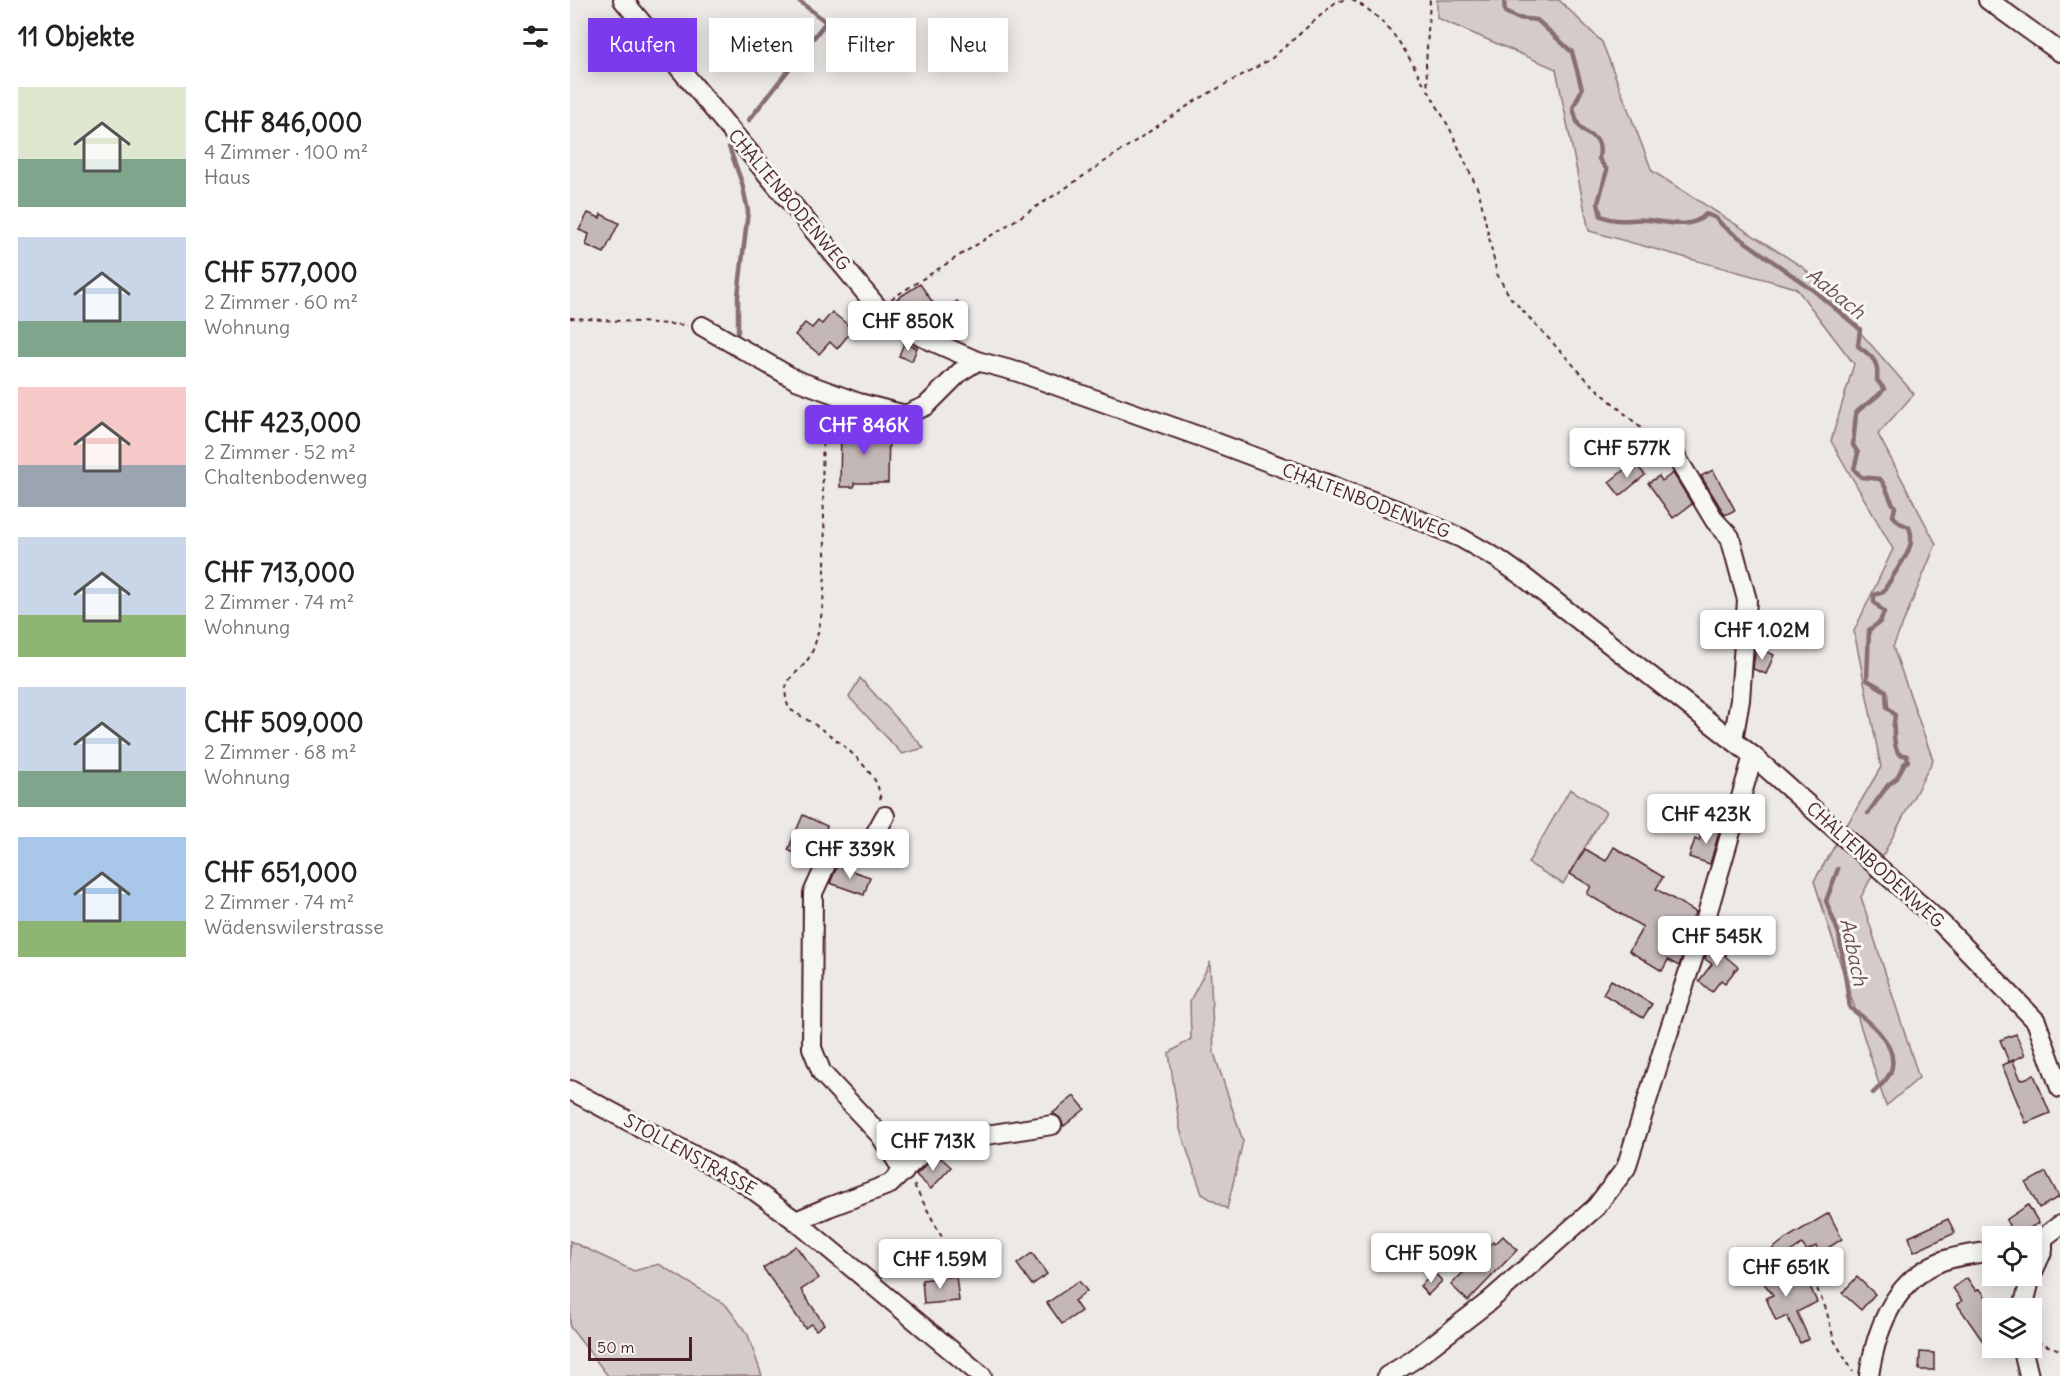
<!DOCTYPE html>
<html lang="de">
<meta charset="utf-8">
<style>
body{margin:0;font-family:Delius,sans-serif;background:#f2f2f2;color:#222;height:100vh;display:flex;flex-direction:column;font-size:22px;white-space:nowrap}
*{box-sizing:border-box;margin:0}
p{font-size:20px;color:#767676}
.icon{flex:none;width:33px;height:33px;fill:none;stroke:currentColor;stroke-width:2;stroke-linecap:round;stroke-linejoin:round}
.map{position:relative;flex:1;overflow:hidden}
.drawer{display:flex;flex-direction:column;background:#fff;width:570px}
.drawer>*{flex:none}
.top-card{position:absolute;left:18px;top:18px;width:570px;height:54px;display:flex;gap:12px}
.controls{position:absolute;left:1412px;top:1226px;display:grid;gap:12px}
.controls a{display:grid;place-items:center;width:60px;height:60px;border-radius:0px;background:#fff;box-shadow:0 3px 15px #0003;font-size:30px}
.scale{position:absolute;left:18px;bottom:15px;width:104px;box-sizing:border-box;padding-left:6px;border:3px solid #4a1f2b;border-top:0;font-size:16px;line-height:21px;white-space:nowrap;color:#4a1f2b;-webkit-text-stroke:4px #f6f6f2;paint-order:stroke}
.price{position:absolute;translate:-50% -51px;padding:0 14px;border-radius:6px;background:#fff;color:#222;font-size:20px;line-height:39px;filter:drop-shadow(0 2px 3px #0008)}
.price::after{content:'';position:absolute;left:50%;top:36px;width:18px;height:14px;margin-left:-9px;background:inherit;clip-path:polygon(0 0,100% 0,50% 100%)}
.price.selected{background:#7c3aed;color:#fff}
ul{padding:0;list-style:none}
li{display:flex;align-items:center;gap:18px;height:150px;padding:0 18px}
li span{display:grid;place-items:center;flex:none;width:168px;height:120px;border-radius:0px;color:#555}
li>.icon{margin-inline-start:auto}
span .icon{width:72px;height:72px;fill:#fffc;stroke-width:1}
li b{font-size:26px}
h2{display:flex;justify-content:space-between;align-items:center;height:72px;padding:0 18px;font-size:26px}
.chip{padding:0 21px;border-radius:0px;background:#fff;box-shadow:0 3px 15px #0003;font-size:21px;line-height:54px}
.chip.selected{background:#7c3aed;color:#fff}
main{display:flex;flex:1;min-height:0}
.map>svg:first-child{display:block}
.green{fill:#d4cbca;stroke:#8f757a;stroke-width:1.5}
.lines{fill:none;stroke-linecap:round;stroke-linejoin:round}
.stream{stroke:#886e73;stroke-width:4.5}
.building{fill:#c4b7b7;stroke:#4a1f2b;stroke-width:1.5}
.minor-casing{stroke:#4a1f2b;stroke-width:22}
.path{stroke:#4a1f2b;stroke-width:2;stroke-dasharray:4.5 4.5;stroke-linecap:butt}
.minor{stroke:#f6f6f2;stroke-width:18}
.labels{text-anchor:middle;stroke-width:6;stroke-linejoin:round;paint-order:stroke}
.street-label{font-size:18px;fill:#4a1f2b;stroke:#f6f6f2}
.water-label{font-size:20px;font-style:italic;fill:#6e4d55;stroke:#f6f6f2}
</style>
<main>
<section class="drawer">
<h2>11 Objekte<svg class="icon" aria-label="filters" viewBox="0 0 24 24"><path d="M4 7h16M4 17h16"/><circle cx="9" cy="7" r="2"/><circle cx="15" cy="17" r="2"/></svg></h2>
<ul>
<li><span style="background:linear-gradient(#dfe7d0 60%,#7fa58c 0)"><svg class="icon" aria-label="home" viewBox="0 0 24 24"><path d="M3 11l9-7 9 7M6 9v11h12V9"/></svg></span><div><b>CHF 846,000</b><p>4 Zimmer · 100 m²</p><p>Haus</p></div></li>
<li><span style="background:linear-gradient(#c9d6e8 70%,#7fa58c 0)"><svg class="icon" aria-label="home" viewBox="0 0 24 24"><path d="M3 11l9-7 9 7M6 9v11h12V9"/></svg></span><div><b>CHF 577,000</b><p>2 Zimmer · 60 m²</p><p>Wohnung</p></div></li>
<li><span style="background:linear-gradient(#f6c9c9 65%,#9aa5b1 0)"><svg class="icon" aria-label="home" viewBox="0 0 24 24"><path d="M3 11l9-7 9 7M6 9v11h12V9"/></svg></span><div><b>CHF 423,000</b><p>2 Zimmer · 52 m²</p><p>Chaltenbodenweg</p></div></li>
<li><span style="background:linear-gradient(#c9d6e8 65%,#8fb573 0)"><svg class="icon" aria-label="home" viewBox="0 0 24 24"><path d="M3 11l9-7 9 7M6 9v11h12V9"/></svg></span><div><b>CHF 713,000</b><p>2 Zimmer · 74 m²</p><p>Wohnung</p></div></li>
<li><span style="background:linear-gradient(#c9d6e8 70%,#7fa58c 0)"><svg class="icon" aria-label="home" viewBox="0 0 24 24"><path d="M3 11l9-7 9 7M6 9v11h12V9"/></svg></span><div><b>CHF 509,000</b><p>2 Zimmer · 68 m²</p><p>Wohnung</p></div></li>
<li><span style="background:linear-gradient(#a9c7e8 70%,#8fb573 0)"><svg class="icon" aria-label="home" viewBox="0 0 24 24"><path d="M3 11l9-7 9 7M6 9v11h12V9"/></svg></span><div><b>CHF 651,000</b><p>2 Zimmer · 74 m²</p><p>Wädenswilerstrasse</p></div></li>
</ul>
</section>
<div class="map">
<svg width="1490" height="1376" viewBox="0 0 1490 1376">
<rect width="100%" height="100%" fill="#ece9e6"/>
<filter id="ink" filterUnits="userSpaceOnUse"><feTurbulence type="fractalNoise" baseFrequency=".0167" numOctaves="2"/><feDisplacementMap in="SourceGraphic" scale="12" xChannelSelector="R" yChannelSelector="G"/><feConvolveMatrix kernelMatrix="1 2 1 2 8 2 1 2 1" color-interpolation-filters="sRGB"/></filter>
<g filter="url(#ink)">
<g class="green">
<polygon points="867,0 989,0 1032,42 1082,171 1234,268 1344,394 1308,434 1366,544 1323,647 1363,760 1291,897 1349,1078 1316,1106 1244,881 1311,767 1284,631 1323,549 1261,441 1284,364 1226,288 1019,231 986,69 867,18"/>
<polygon points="290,678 354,748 332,754 279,697"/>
<polygon points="1000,789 1036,812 993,884 958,863"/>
<polygon points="640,963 644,1053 673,1141 657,1209 632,1194 610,1129 599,1053 621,1039 620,1001"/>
<polygon points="0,1241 64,1271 89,1264 156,1305 178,1335 192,1376 38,1376 0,1327"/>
</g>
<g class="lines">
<g class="stream">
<path d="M934,0l1,12 12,6 20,2 35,32 10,37 -9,19c2,5 3,15 7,19 10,14 23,5 19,32l8,11 -9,33 3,13c19,8 28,2 47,4 18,2 44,10 58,-6l10,4 7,8 90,64 47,39 -2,17c14,11 21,14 19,34l7,9c-8,11 -19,14 -28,24l-3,32 5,8 -4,16 7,8 19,2c8,9 8,19 15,28l-2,9 7,7 9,4 2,7v9l-4,11 -24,38 -9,3v7l10,10 -4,10 -11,8 -2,50 19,11 1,16 8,8c-2,10 -2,31 4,39l8,2 1,5 -4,3 -7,14 -9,7 -20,28"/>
<polyline points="179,120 256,22 228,0"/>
<polyline points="159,147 172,183 178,211 168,296 168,332"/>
<path d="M1268,869l-12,32 13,33 11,74c17,11 46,34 42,58 -1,11 -12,20 -19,27"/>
</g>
</g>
<g class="building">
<polygon points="18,213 30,218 31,214 49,223 34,253 16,245 19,234 9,230"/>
<polygon points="350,284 368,310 354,320 350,312 342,317 331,310 325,300"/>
<polygon points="387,301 398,314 375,333 364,320"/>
<polygon points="262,312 283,329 267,349 260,342 249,354 225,335 235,323 242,328 248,321 252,324"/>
<polygon points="334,343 347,348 342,361 329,356"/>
<polygon points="271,427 319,427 318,483 284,483 284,487 270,487"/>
<polygon points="1064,462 1075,475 1050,496 1039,482"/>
<polygon points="1143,470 1165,510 1155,515 1131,476"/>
<polygon points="1103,473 1122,504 1103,518 1078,483 1089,476 1092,481"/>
<polygon points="1186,647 1204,655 1196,674 1183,669"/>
<polygon points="233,815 257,826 241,862 218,850"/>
<polygon points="1141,822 1151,825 1140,864 1119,857 1125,839 1129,841 1131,834 1135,836"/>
<polygon points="1044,847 1093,877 1086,889 1126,912 1104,949 1113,954 1109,966 1098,960 1092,971 1059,951 1073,927 1017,894 1021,886 1000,874 1015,849 1036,861"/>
<polygon points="267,867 270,867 300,877 294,895 260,883"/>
<polygon points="1144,940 1159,951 1155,956 1168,967 1155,983 1151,980 1142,992 1129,981 1142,964 1135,959 1139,946"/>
<polygon points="1041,980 1082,1004 1073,1018 1033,994"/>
<polygon points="1446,1034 1455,1055 1439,1062 1430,1040"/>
<polygon points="1443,1061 1451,1080 1464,1075 1480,1113 1456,1123 1432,1065"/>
<polygon points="504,1096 515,1109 494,1126 490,1118 483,1113"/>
<polygon points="371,1158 381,1167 361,1189 346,1175 358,1163"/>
<polygon points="1476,1172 1489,1197 1469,1208 1456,1183"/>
<polygon points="1458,1205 1469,1223 1445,1236 1436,1220"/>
<polygon points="1259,1213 1272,1239 1250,1253 1246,1246 1237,1251 1232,1244 1202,1264 1195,1255 1215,1239"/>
<polygon points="1378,1219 1385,1233 1344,1252 1339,1237"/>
<polygon points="933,1236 947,1250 898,1301 881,1285 919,1246 923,1242 925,1244"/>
<polygon points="226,1246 249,1278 231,1290 254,1324 246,1330 241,1324 235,1328 193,1268"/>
<polygon points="462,1253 477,1274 462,1285 447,1264"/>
<polygon points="1197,1258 1219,1288 1237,1280 1247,1302 1227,1312 1239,1339 1230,1343 1217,1316 1206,1321 1196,1298 1203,1295 1183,1269"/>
<polygon points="864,1272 872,1281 858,1295 850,1286"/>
<polygon points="386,1276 389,1301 354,1304 352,1280"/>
<polygon points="1287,1277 1305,1294 1291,1310 1272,1293"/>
<polygon points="1397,1278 1406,1291 1410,1289 1422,1306 1422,1338 1414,1343 1387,1304 1392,1301 1383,1288"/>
<polygon points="509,1281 517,1291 504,1301 511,1311 492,1324 477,1303"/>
<polygon points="1350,1352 1364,1353 1364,1370 1349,1370"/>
</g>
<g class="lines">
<defs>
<g id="minor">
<polyline points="53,0 308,308 350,336 407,361 448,372 634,438 829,511 891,538 928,559 955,578 1183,756 1372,924 1466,1021 1490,1088"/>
<polyline points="1418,0 1490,52"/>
<polyline points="132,326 226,380 289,403 335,415 356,406 390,372 407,361"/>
<polyline points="1102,450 1145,521 1160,537 1177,600 1170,700 1163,740"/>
<polyline points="315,816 298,847 259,858 243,893 242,1048 252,1073 310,1135 334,1172"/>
<polyline points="0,1090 170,1180 226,1221 412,1376"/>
<polyline points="226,1221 259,1207 320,1184 352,1153 390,1139 482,1125"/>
<polyline points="1463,1243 1473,1238 1490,1225"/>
<polyline points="1453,1308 1461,1276 1473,1250 1473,1238"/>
<polyline points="1452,1347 1459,1376"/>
<polyline points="817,1376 843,1360 917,1303 1026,1207 1056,1168 1096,1040 1133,928 1183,756"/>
<path d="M1299,1376c7,-47 25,-96 73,-115 16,-6 34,-7 50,-10"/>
</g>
</defs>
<use href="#minor" class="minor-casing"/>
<g class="path">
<path d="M782,0c37,18 55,53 74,88"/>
<polyline points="860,0 856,64 858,90 880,129 909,192 927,274 940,297 1020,383 1087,442"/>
<polyline points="321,299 488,193 625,101 701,59 767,1 776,0"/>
<polyline points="0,318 117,325"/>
<path d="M256,407c-11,73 8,148 -7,221 -2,8 -4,19 -8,26 -12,24 -34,21 -22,55 30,17 68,42 87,73 3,5 3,12 5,18"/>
<polyline points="344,1185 387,1265"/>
<polyline points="1236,1264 1256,1309 1264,1340 1283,1372"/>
<polyline points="1467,1342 1490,1350"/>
</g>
<use href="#minor" class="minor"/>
</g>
</g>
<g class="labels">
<g class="street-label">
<text transform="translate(219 200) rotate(50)" y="6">CHALTENBODENWEG</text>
<text transform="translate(796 501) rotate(21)" y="6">CHALTENBODENWEG</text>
<text transform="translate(1305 865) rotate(42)" y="6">CHALTENBODENWEG</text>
<text transform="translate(120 1155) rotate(29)" y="6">STOLLENSTRASSE</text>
</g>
<g class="water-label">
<text transform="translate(1266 293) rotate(39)" y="7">Aabach</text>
<text transform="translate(1284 952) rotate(78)" y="7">Aabach</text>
</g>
</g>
</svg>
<div class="controls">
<a><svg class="icon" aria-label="locate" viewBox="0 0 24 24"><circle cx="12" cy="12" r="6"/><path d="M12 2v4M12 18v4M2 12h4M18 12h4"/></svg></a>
<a><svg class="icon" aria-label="layers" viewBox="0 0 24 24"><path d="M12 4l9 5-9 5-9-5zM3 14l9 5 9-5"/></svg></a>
</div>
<div class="scale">50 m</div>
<b class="price" style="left:338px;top:352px">CHF 850K</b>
<b class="price selected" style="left:294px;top:456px">CHF 846K</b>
<b class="price" style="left:1057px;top:479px">CHF 577K</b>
<b class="price" style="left:1192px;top:661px">CHF 1.02M</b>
<b class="price" style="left:1136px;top:845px">CHF 423K</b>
<b class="price" style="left:280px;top:880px">CHF 339K</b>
<b class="price" style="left:1147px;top:967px">CHF 545K</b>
<b class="price" style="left:363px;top:1172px">CHF 713K</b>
<b class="price" style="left:861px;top:1284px">CHF 509K</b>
<b class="price" style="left:370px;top:1290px">CHF 1.59M</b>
<b class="price" style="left:1216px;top:1298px">CHF 651K</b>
<div class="top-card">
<a class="chip selected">Kaufen</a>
<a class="chip">Mieten</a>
<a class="chip">Filter</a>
<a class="chip">Neu</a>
</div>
</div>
</main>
